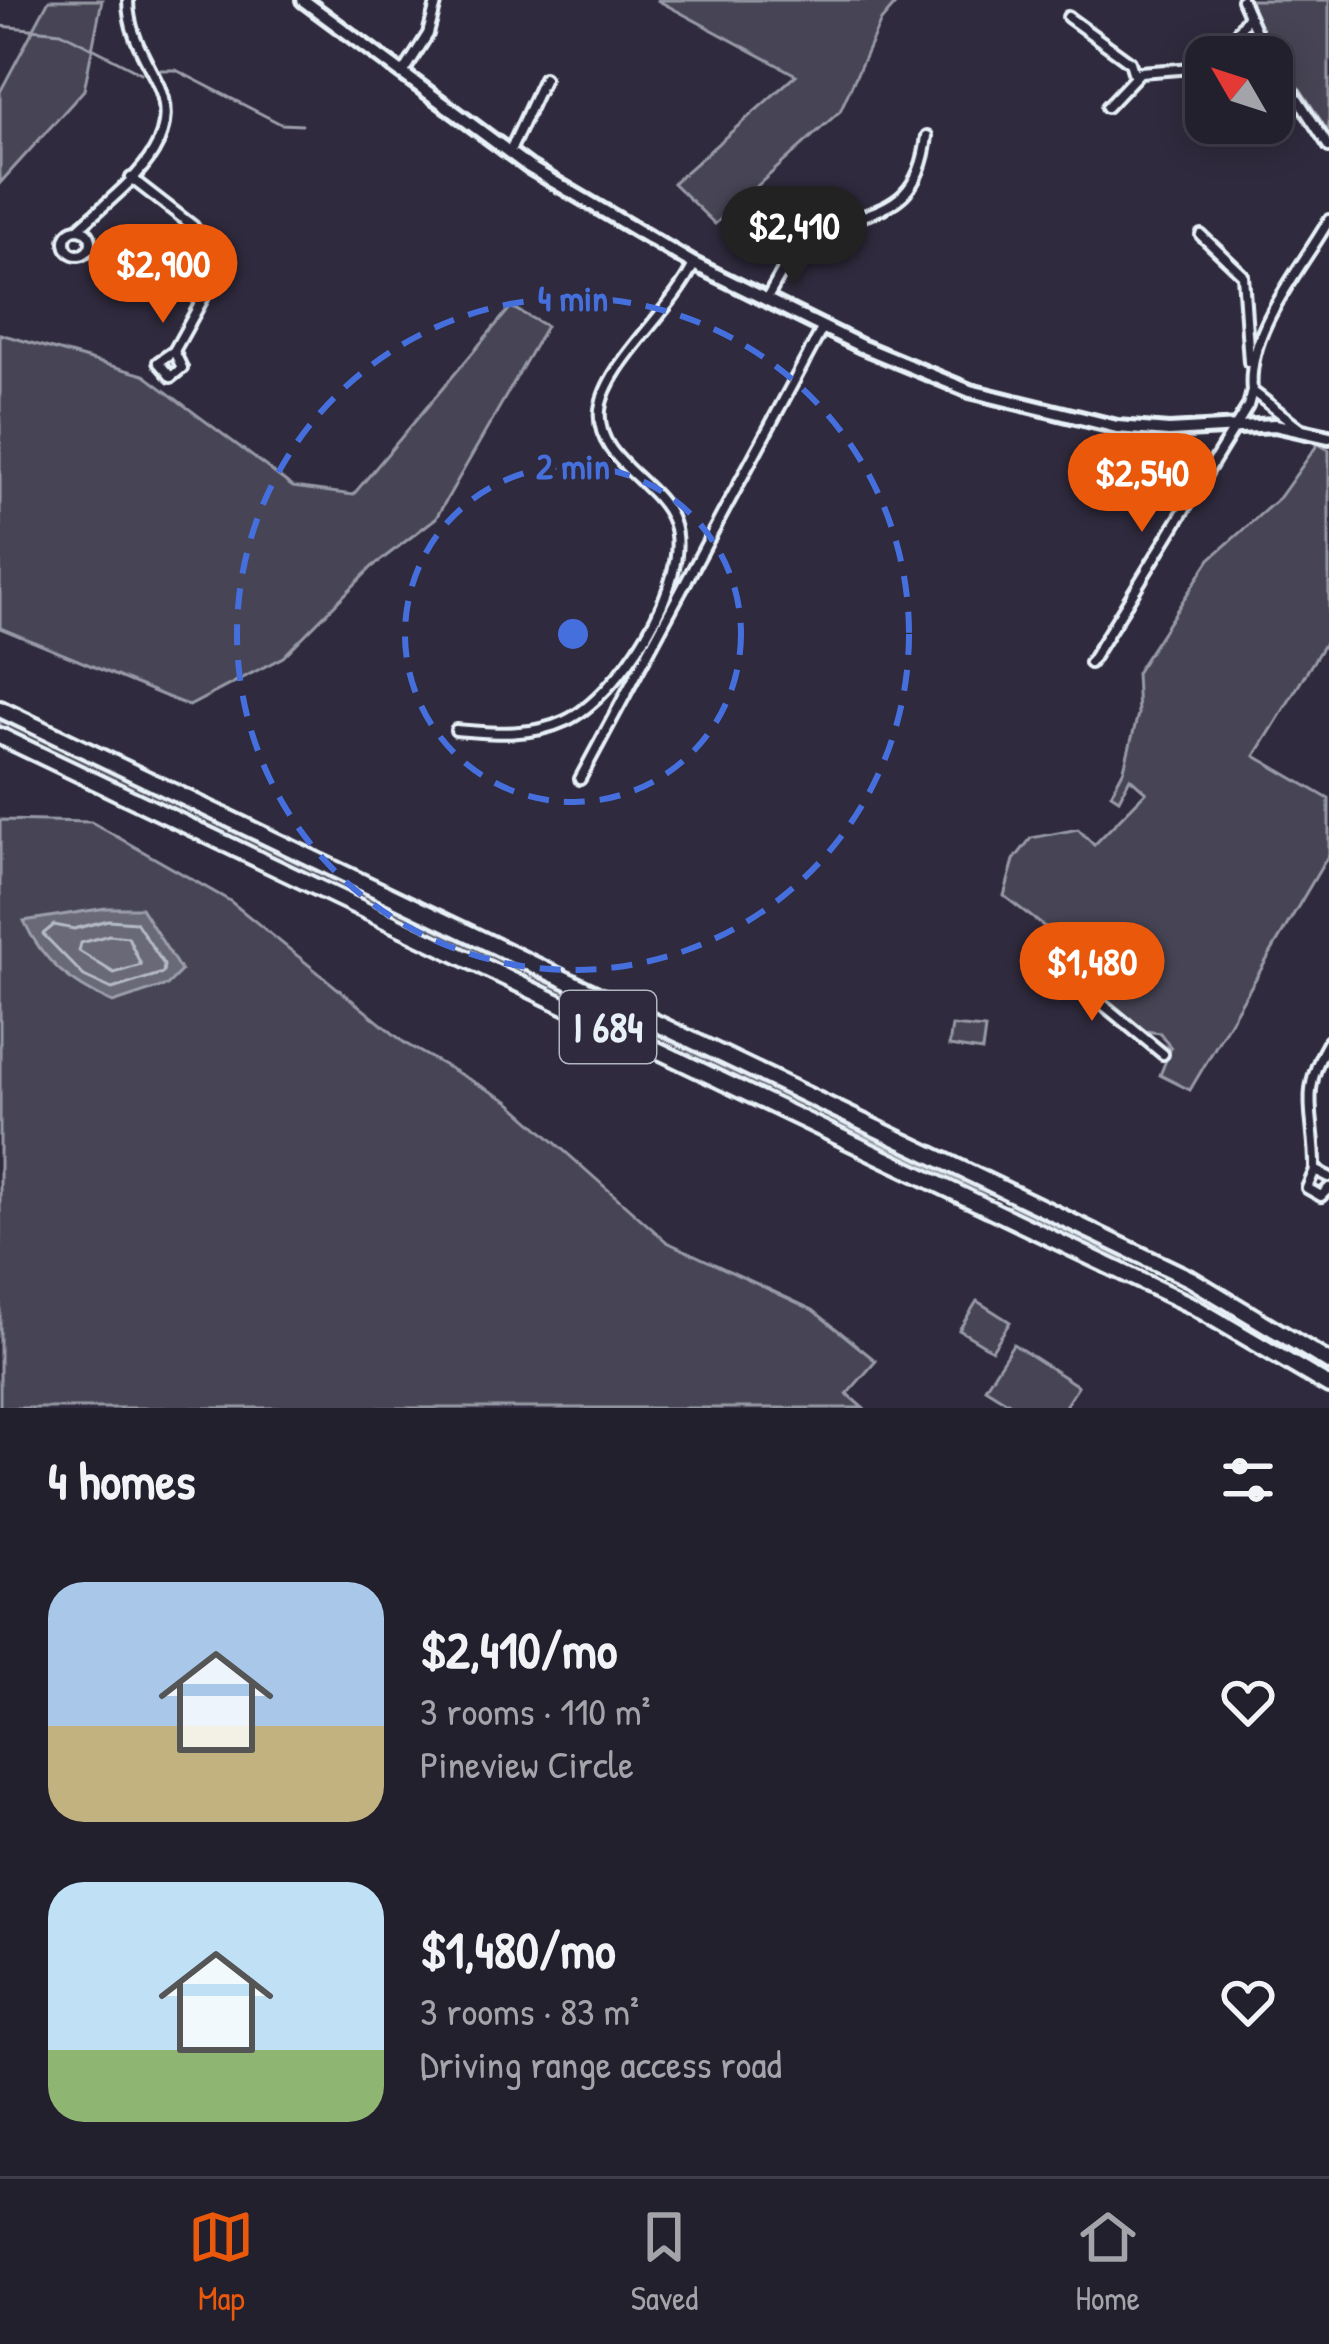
<!DOCTYPE html>
<meta charset="utf-8">
<style>
body{margin:0;font-family:"Patrick Hand",sans-serif;background:#2b2836;color:#f1f3f6;height:100vh;display:flex;flex-direction:column;font-size:45px;white-space:nowrap}
*{box-sizing:border-box;margin:0}
p{font-size:39px;color:#a3a3aa}
.icon{flex:none;width:66px;height:66px;fill:none;stroke:currentColor;stroke-width:2;stroke-linecap:round;stroke-linejoin:round}
.map{position:relative;height:1408px;overflow:hidden}
.panel{display:flex;flex-direction:column;background:#23202e;flex:1}
.panel>*{flex:none}
.needle{width:78px;rotate:309deg}
.tools{position:absolute;left:1185px;top:36px;display:grid;gap:24px}
.tools a{display:grid;place-items:center;width:108px;height:108px;border-radius:24px;background:#23202e;box-shadow:0 6px 30px #0003,0 0 0 3px #403e4a;font-size:60px}
.price{position:absolute;translate:-50% -102px;padding:0 27px;border-radius:42px;background:#ea580c;color:#fff;font-size:39px;line-height:78px;filter:drop-shadow(0 3px 6px #0008)}
.price::after{content:'';position:absolute;left:50%;top:72px;width:36px;height:27px;margin-left:-18px;background:inherit;clip-path:polygon(0 0,100% 0,50% 100%)}
.price.on{background:#222;color:#fff}
ul{padding:0;list-style:none}
li{display:flex;align-items:center;gap:36px;height:300px;padding:0 48px}
li span{display:grid;place-items:center;flex:none;width:336px;height:240px;border-radius:36px;color:#555}
li>.icon{margin-inline-start:auto}
span .icon{width:144px;height:144px;fill:#fffc;stroke-width:1}
li b{font-size:51px}
h2{display:flex;justify-content:space-between;align-items:center;height:144px;padding:0 48px;font-size:51px}
.dock{display:flex;justify-content:space-around;align-items:center;height:168px;border-top:3px solid #403e4a;background:#23202e;font-size:33px;color:#a3a3aa}
.dock a{display:grid;justify-items:center;gap:6px}
.dock .on{color:#ea580c}
.map>svg:first-child{display:block}
.green{fill:#464455;stroke:#979aa6;stroke-width:3}
.water{fill:#696978;stroke:#9c9fab;stroke-width:3}
.lines{fill:none;stroke-linecap:round;stroke-linejoin:round}
.shore{stroke:#b5bbc5;stroke-width:3}
.stream{stroke:#9c9fab;stroke-width:3}
.minor-casing{stroke:#e8f1f8;stroke-width:16}
.secondary-casing{stroke:#e8f1f8;stroke-width:20}
.motorway-casing{stroke:#e8f1f8;stroke-width:22}
.minor{stroke:#2f2a3d;stroke-width:8}
.secondary{stroke:#2f2a3d;stroke-width:10}
.motorway{stroke:#2f2a3d;stroke-width:14}
.ring{fill:none;stroke:#466fde;stroke-width:6;stroke-dasharray:21 15}
.labels{text-anchor:middle;stroke-width:12;stroke-linejoin:round;paint-order:stroke}
.shield{fill:#2f2a3d;stroke:#b0b5c0;stroke-width:3}
.shield-label{font-size:42px;font-weight:bold;fill:#e8f1f8}
.centre{fill:#466fde;stroke:#2f2a3d;stroke-width:6}
.ring-label{font-size:36px;text-anchor:middle;font-weight:bold;fill:#466fde;stroke:#2f2a3d;stroke-width:12;stroke-linejoin:round;paint-order:stroke}
</style>
<div class="map">
<svg width="1329" height="1408" viewBox="0 0 1329 1408">
<rect width="100%" height="100%" fill="#2f2a3d"/>
<filter id="ink" filterUnits="userSpaceOnUse"><feTurbulence type="fractalNoise" baseFrequency=".00833" numOctaves="2"/><feDisplacementMap in="SourceGraphic" scale="24" xChannelSelector="R" yChannelSelector="G"/><feConvolveMatrix kernelMatrix="1 2 1 2 8 2 1 2 1" color-interpolation-filters="sRGB"/></filter>
<g filter="url(#ink)">
<g class="green">
<polygon points="49,0 102,0 84,90 0,183 0,92"/>
<polygon points="657,0 899,0 881,21 840,111 715,224 673,183 796,75"/>
<polygon points="1249,0 1329,0 1329,133 1265,35"/>
<polygon points="511,307 546,326 436,518 372,567 283,657 189,706 0,628 0,334 144,375 293,487 353,495"/>
<polygon points="1318,444 1329,450 1329,636 1255,756 1329,799 1329,854 1190,1090 1160,1075 1171,1048 1160,1033 1145,1031 1089,984 1104,958 1042,925 1004,896 1014,860 1031,838 1078,829 1094,845 1146,792 1130,778 1119,799 1111,794 1124,769 1138,714 1136,673 1210,559 1280,497"/>
<polygon points="0,720 989,1194 722,1073 0,728"/>
<polygon points="0,820 91,822 230,901 406,1044 508,1101 667,1242 813,1310 876,1361 847,1394 863,1408 0,1408"/>
<polygon points="1053,944 1083,962 1057,1001 1029,985"/>
<polygon points="952,1026 985,1029 982,1051 949,1046"/>
<polygon points="1010,1204 1124,1259 1122,1264 1007,1209"/>
<polygon points="977,1301 1010,1322 992,1350 959,1330"/>
<polygon points="1013,1344 1078,1386 1064,1408 1017,1408 985,1388"/>
</g>
<path class="water" d="M106,908h35l40,63 -14,14 -54,18c-41,-19 -70,-40 -89,-82z"/>
<g class="lines">
<g class="shore">
<polygon points="108,920 136,922 164,965 163,973 112,989 84,976 43,934 54,925 74,929"/>
<polygon points="109,935 128,937 141,965 114,973 79,951 81,943"/>
</g>
<g class="stream">
<polyline points="0,26 61,32 141,73"/>
<polyline points="158,70 176,70 281,124 302,125"/>
</g>
<defs>
<g id="minor">
<polyline points="1242,0 1260,41 1329,147"/>
<polyline points="1068,17 1130,62 1134,75"/>
<polyline points="1220,57 1247,18"/>
<polyline points="402,75 428,34 437,0"/>
<polyline points="1107,107 1140,72 1206,67"/>
<polyline points="509,153 544,78"/>
<polyline points="131,178 193,226 210,255 205,295 174,351 158,362 171,377 182,368 174,351"/>
<circle cx="78" cy="242" r="13"/>
<path d="M78,229c42,-40 113,-85 77,-151 -13,-25 -27,-48 -27,-78"/>
<polyline points="1201,235 1243,275 1249,362"/>
<path d="M766,300c13,-22 23,-46 45,-60 55,-36 106,-18 116,-104"/>
<path d="M1300,428l-48,-37c-6,-60 48,-120 77,-171"/>
<polyline points="1090,663 1248,406 1252,391"/>
<path d="M456,730c37,3 75,7 109,-9 53,-24 129,-141 108,-199 -15,-42 -78,-61 -73,-112 5,-46 72,-98 94,-146"/>
<polyline points="580,779 823,327"/>
<polyline points="1088,956 1092,961 1083,988 1163,1054"/>
<path d="M1315,1170c1,-55 -18,-75 14,-129"/>
<polyline points="1329,1177 1315,1170 1307,1188 1321,1196 1329,1188"/>
</g>
<polyline id="secondary" points="303,0 529,167 694,264 861,346 970,391 1117,427 1169,431 1275,425 1329,437"/>
<g id="motorway">
<polyline points="0,709 1191,1279 1329,1362"/>
<polyline points="0,736 1193,1306 1329,1386"/>
</g>
</defs>
<use href="#minor" class="minor-casing"/>
<use href="#secondary" class="secondary-casing"/>
<use href="#motorway" class="motorway-casing"/>
<use href="#minor" class="minor"/>
<use href="#secondary" class="secondary"/>
<use href="#motorway" class="motorway"/>
</g>
</g>
<g class="ring">
<circle cx="573" cy="634" r="168"/>
<circle cx="573" cy="634" r="336"/>
</g>
<g class="labels">
<rect class="shield" x="560" y="991" width="96" height="72" rx="9"/>
<g class="shield-label">
<text x="608" y="1042">I 684</text>
</g>
</g>
<circle cx="573" cy="634" r="18" class="centre"/>
<g class="ring-label">
<text x="573" y="311">4 min</text>
<text x="573" y="479">2 min</text>
</g>
</svg>
<div class="tools">
<a><svg class="needle" viewBox="-14 -14 28 28"><path d="M0-13l5 13h-10z" fill="#e53935"/><path d="M0 13l5-13h-10z" fill="#a3a3aa"/></svg></a>
</div>
<b class="price on" style="left:794px;top:288px">$2,410</b>
<b class="price" style="left:163px;top:326px">$2,900</b>
<b class="price" style="left:1142px;top:535px">$2,540</b>
<b class="price" style="left:1092px;top:1024px">$1,480</b>
</div>
<section class="panel">
<h2>4 homes<svg class="icon" aria-label="filters" viewBox="0 0 24 24"><path d="M4 7h16M4 17h16"/><circle cx="9" cy="7" r="2"/><circle cx="15" cy="17" r="2"/></svg></h2>
<ul>
<li><span style="background:linear-gradient(#a9c7e8 60%,#c2b280 0)"><svg class="icon" aria-label="home" viewBox="0 0 24 24"><path d="M3 11l9-7 9 7M6 9v11h12V9"/></svg></span><div><b>$2,410/mo</b><p>3 rooms · 110 m²</p><p>Pineview Circle</p></div><svg class="icon" aria-label="heart" viewBox="0 0 24 24"><path d="M12 20l-8-8c-3-5 5-10 8-4 3-6 11-1 8 4z"/></svg></li>
<li><span style="background:linear-gradient(#bfe0f5 70%,#8fb573 0)"><svg class="icon" aria-label="home" viewBox="0 0 24 24"><path d="M3 11l9-7 9 7M6 9v11h12V9"/></svg></span><div><b>$1,480/mo</b><p>3 rooms · 83 m²</p><p>Driving range access road</p></div><svg class="icon" aria-label="heart" viewBox="0 0 24 24"><path d="M12 20l-8-8c-3-5 5-10 8-4 3-6 11-1 8 4z"/></svg></li>
</ul>
</section>
<nav class="dock">
<a class="on"><svg class="icon" aria-label="map" viewBox="0 0 24 24"><path d="M3 6l6-2 6 2 6-2v14l-6 2-6-2-6 2zM9 4v14M15 6v14"/></svg>Map</a>
<a><svg class="icon" aria-label="saved" viewBox="0 0 24 24"><path d="M7 4h10v16l-5-4-5 4z"/></svg>Saved</a>
<a><svg class="icon" aria-label="home" viewBox="0 0 24 24"><path d="M3 11l9-7 9 7M6 9v11h12V9"/></svg>Home</a>
</nav>
